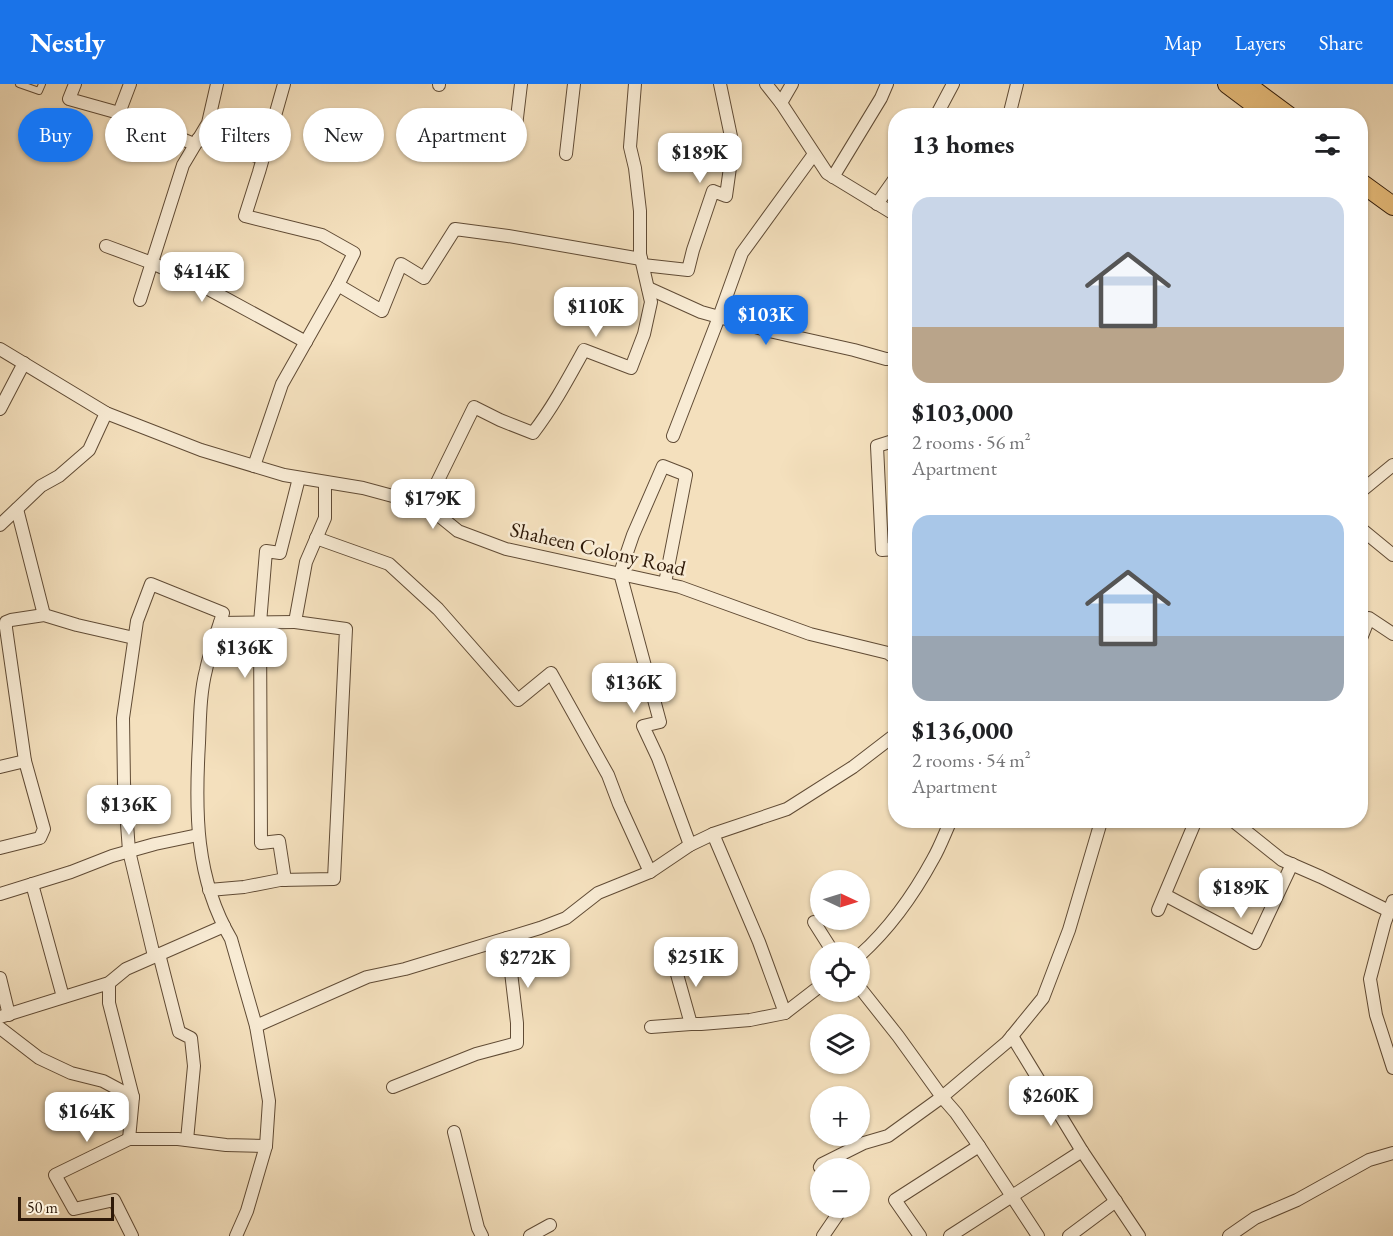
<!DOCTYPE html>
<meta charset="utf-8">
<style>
body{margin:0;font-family:"EB Garamond",serif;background:#f6f6f6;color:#202124;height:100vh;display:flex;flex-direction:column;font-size:22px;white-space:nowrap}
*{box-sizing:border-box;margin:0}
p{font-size:20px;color:#757577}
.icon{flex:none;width:33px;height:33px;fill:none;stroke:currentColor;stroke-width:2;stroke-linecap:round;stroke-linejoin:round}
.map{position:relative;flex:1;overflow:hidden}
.sheet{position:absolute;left:888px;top:24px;width:480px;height:720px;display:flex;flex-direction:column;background:#fff;border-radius:24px;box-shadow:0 2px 4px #0004}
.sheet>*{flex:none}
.top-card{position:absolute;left:18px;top:24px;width:570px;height:54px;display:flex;gap:12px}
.needle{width:39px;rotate:94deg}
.fabs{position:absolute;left:810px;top:786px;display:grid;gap:12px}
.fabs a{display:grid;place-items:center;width:60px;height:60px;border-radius:50%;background:#fff;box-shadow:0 2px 4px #0004;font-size:30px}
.scale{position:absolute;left:18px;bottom:15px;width:96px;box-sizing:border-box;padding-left:6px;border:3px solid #2e1908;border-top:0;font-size:16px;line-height:21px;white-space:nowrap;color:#2e1908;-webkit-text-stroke:4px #f8ebd4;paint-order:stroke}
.price{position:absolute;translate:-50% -51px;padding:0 14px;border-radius:12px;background:#fff;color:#222;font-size:20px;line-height:39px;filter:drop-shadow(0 2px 3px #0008)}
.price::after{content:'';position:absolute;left:50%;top:36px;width:18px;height:14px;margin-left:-9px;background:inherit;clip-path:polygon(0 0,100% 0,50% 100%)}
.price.selected{background:#1a73e8;color:#fff}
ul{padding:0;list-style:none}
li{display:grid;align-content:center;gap:12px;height:318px;padding:0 24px}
li span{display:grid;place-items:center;height:186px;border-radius:18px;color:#555}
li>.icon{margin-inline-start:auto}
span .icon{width:108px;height:108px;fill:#fffc;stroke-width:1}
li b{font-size:26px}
h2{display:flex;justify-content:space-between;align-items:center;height:72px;padding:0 24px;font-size:26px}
.chip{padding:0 21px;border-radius:27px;background:#fff;box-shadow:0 2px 4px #0004;font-size:21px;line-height:54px}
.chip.selected{background:#1a73e8;color:#fff}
header{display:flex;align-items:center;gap:36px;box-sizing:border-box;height:84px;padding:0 30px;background:#1a73e8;color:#fff}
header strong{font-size:28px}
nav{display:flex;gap:33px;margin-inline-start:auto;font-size:21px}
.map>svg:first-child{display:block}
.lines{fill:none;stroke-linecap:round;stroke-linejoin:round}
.lane-casing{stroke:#604b35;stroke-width:8}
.street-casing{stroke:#604b35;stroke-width:14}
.primary-casing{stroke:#2e1908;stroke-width:20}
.lane{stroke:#f8ebd4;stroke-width:6}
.street{stroke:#f8ebd4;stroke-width:12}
.primary{stroke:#eac07e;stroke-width:18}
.labels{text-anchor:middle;stroke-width:5;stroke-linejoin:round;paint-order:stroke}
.street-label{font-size:21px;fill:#2e1908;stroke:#f8ebd4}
</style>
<header>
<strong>Nestly</strong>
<nav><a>Map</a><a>Layers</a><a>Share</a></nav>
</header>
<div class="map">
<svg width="1393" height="1152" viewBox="0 0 1393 1152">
<rect width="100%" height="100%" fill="#f4e0bd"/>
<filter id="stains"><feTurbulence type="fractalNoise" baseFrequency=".00333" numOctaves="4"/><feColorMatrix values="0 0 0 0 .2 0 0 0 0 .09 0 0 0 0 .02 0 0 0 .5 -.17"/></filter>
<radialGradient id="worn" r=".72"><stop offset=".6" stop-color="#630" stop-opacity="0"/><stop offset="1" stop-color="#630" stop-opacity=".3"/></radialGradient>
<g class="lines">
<defs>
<polyline id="lane" points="19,0 39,7 42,0"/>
<g id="street">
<polyline points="75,0 69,15 119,29"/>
<polyline points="130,0 119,29 194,60"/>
<polyline points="284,0 259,88 245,132 322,151 354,169 338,201"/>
<polyline points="766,0 781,19 827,89 896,131"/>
<polyline points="439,1 439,0"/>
<polyline points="781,19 792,0"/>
<polyline points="936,32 953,0"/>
<polyline points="1009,32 1017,0"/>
<polyline points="198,55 263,74"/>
<polyline points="514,59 521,0"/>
<polyline points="566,70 574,0"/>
<polyline points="833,93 881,14 887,0"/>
<polyline points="877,120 896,93"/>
<polyline points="106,162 152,179 201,201 306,258"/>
<polyline points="643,181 688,186 693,166 713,107 726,112 733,62 720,0"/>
<polyline points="648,204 701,228 769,247 854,266 886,275 896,275"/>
<polyline points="140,216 183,81 208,39 217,0"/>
<polyline points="0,265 106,329 201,366 284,391 363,404 426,421 458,447 506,465 680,503 810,550 888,569 896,575"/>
<polyline points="0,325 24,279"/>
<polyline points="673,352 719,233 742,169 814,70"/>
<polyline points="896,356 877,362 882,466 896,465"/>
<polyline points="254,382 282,300 338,201 382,227 401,180 424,194 455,145 508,152 641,175"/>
<polyline points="1360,408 1393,381"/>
<path d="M426,421l48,-98 26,13 33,13c20,-26 35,-54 51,-83l47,18 13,-34 7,-32 -11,-48v-43l-5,-43 -5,-21 5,-63"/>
<polyline points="17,425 44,531"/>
<polyline points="0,441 41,402 59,392 89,366 106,329"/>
<polyline points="1360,444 1393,471"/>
<polyline points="316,454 389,480 438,525 518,616 551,589 608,691 619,720 650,788"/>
<polyline points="665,499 686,391 663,382 633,451 620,489 660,638 643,642 658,674 690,761"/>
<polyline points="220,539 295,538"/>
<polyline points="1360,557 1369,534 1393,550"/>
<polyline points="0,683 25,677"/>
<polyline points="1232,736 1282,776 1321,793 1389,827"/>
<polyline points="713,750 759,858 785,929"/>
<polyline points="0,764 40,754 44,745 25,677 6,544 6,538 11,536 44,531 77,541 134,554"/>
<polyline points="285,796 279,757 261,759 260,539 266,467 280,469 299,394"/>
<polyline points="32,800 63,913"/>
<polyline points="209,806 244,803 280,796 334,795 346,545 295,538 306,478 325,434 325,398"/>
<polyline points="0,810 71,788 112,772 155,760 198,751"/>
<polyline points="1165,811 1255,859 1292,780"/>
<polyline points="1393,817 1385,838 1370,895 1376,931 1393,984"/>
<polyline points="1158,826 1196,736"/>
<polyline points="814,838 833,868"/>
<polyline points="159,870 179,948 191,954 194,982 187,1056"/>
<path d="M860,871c30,-27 54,-61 73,-96 7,-12 12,-26 18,-39"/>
<path d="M154,872l-25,-105 -5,-68 -1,-65 14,-97 14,-37 72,29c-6,19 -13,38 -17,57 -6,23 -6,49 -7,73 -4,68 -4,135 32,196l25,87 13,75 -3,45 -19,65 -11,25"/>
<polyline points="673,876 691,940"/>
<polyline points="0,894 9,931"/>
<polyline points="109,899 109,919 133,1013"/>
<polyline points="860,904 898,952 942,1013 956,1029 979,1062 1038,1152"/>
<polyline points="0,933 109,899 126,885 224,842"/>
<polyline points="256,942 367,893 405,885 540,844 566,834 598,809 650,788 690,761 713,750 787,725 853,683 896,650"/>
<polyline points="651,943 691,940 701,940 750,936 785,929 820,902"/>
<polyline points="0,944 39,974 71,989 103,997 133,1013 129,1055"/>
<polyline points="1012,952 1082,1067 1139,1152"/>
<polyline points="393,1003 476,970 517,959 517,939 507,854"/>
<polyline points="454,1048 478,1144 482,1152"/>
<polyline points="821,1084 820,1083 822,1080 864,1059 888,1052 942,1013 1007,958 1012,952 1043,914 1069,846 1100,741 1092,736"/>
<polyline points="132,1152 114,1116 74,1125 55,1091 129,1055 178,1055 226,1061 266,1062"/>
<polyline points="530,1152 550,1141"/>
<polyline points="823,1152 838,1130 837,1124"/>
<polyline points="920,1152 895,1116 979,1062"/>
<polyline points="950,1152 1082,1067"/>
<polyline points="1069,1152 1116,1117"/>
<polyline points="1229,1152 1255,1134 1297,1116 1369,1076 1393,1069"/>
</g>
<g id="primary">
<polyline points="1227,0 1255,21"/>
<polyline points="1246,0 1289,32"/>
<polyline points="1360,98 1393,122"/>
</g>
</defs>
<use href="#lane" class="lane-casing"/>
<use href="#street" class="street-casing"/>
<use href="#primary" class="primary-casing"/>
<use href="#lane" class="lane"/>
<use href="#street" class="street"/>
<use href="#primary" class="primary"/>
</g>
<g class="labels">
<g class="street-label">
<text transform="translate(598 465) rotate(13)" y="7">Shaheen Colony Road</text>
</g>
</g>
<rect width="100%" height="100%" filter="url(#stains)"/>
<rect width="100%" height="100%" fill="url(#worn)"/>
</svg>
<div class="fabs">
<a><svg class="needle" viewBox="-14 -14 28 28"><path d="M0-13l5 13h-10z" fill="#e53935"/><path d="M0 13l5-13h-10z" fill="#757577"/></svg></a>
<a><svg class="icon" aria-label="locate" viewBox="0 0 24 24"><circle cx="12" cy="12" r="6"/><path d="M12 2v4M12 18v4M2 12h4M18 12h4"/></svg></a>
<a><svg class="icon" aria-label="layers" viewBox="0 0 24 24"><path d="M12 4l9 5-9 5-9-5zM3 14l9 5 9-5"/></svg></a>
<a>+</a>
<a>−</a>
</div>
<div class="scale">50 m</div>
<b class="price" style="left:700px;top:100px">$189K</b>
<b class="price" style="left:202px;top:219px">$414K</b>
<b class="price" style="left:596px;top:254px">$110K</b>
<b class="price selected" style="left:766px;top:262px">$103K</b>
<b class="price" style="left:433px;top:446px">$179K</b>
<b class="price" style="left:245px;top:595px">$136K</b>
<b class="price" style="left:634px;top:630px">$136K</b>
<b class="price" style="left:129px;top:752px">$136K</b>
<b class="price" style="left:1241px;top:835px">$189K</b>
<b class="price" style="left:696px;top:904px">$251K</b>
<b class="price" style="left:528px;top:905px">$272K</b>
<b class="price" style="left:1051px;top:1043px">$260K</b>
<b class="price" style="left:87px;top:1059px">$164K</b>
<div class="top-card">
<a class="chip selected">Buy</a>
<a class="chip">Rent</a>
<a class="chip">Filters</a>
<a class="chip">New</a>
<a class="chip">Apartment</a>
</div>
<section class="sheet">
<h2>13 homes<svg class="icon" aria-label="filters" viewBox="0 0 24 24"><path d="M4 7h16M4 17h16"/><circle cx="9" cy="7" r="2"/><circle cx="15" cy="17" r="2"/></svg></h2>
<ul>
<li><span style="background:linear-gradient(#c9d6e8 70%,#b9a48a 0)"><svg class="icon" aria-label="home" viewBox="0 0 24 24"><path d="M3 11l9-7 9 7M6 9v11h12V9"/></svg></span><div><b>$103,000</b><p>2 rooms · 56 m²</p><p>Apartment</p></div></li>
<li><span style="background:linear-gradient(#a9c7e8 65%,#9aa5b1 0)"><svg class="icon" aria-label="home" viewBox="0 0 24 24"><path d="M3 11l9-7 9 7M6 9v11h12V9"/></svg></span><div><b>$136,000</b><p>2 rooms · 54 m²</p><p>Apartment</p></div></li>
</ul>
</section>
</div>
